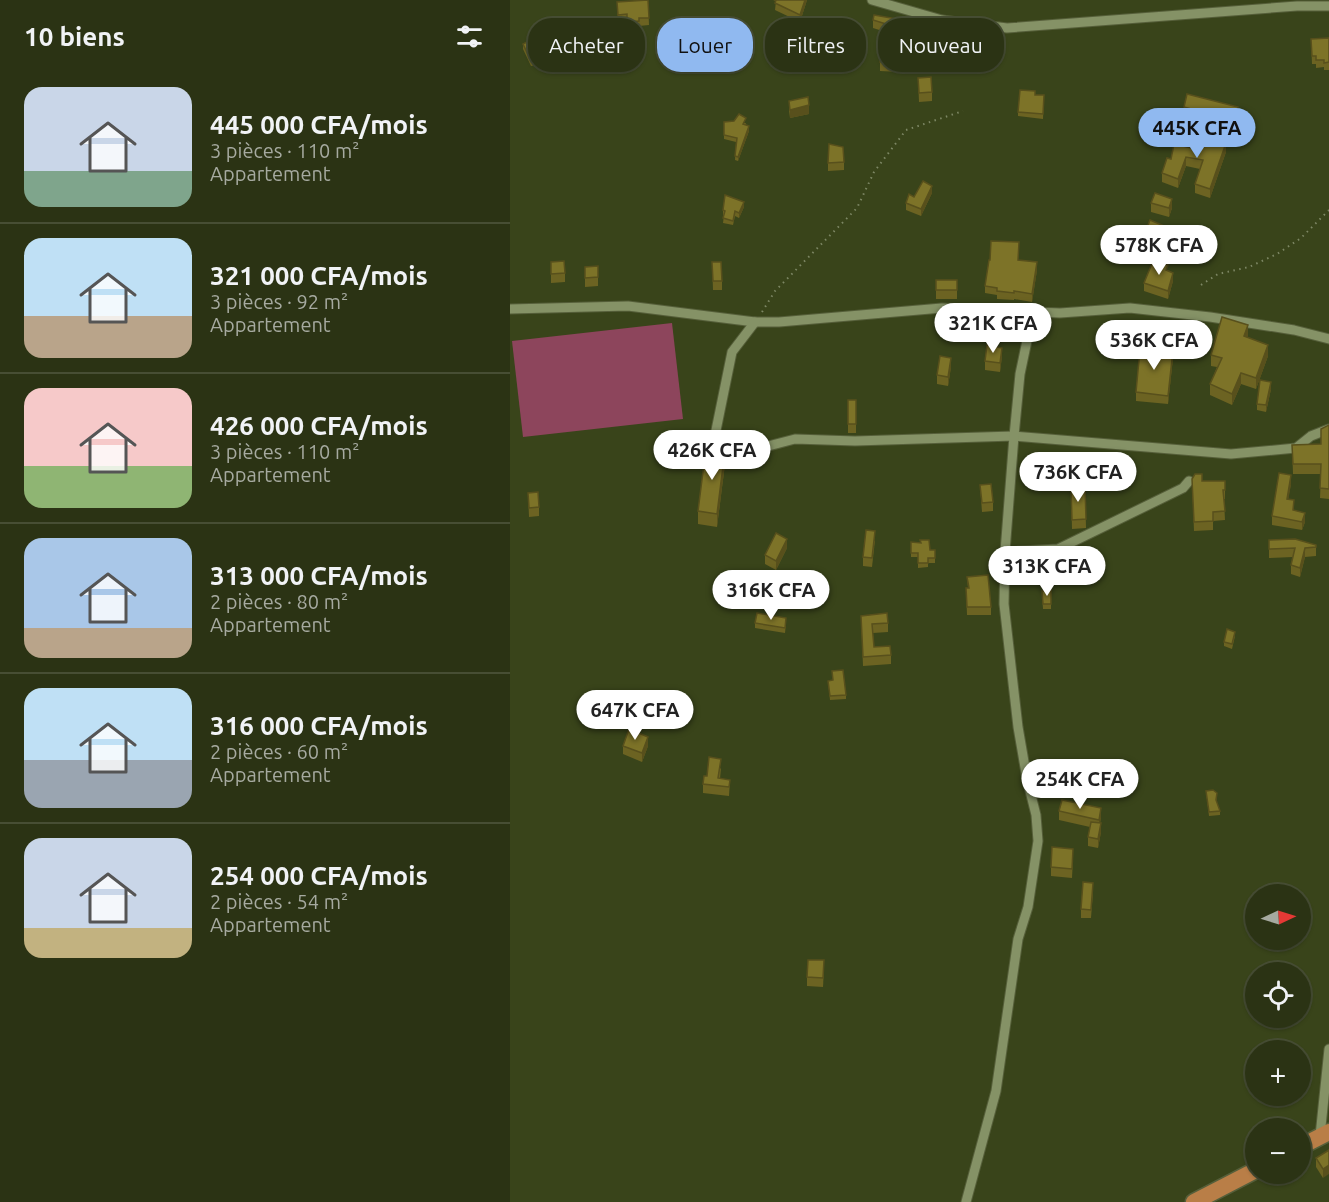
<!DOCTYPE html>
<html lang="fr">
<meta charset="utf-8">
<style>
body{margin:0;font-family:Ubuntu,sans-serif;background:#333b1d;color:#f1f3f6;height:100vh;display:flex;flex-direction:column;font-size:22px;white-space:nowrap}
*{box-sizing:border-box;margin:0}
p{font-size:20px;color:#a6aaa0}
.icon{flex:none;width:33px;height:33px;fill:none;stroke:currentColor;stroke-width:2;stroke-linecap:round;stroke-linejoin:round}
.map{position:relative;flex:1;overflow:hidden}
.sheet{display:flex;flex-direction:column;background:#2b3314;width:510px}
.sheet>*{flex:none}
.hud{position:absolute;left:18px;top:18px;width:570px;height:54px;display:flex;gap:12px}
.needle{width:39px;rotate:86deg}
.tools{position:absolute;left:735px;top:884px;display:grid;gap:12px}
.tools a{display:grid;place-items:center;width:66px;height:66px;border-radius:50%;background:#2b3314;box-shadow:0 2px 4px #0004,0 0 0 2px #474e34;font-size:30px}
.price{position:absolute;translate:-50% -51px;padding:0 14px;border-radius:21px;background:#fff;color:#222;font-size:20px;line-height:39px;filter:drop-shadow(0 2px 3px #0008)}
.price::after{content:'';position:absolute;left:50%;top:36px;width:18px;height:14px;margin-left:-9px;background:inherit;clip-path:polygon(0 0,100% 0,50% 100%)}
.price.on{background:#90b9f0;color:#111}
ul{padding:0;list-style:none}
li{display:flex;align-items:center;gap:18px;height:150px;padding:0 24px}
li+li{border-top:2px solid #474e34}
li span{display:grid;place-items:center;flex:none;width:168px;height:120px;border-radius:18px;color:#555}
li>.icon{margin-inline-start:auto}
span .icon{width:72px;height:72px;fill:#fffc;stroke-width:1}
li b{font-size:26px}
h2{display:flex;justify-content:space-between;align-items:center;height:72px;padding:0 24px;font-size:26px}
.pill{padding:0 21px;border-radius:24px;background:#2b3314;box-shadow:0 2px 4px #0004,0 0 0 2px #474e34;font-size:21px;line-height:54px}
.pill.on{background:#90b9f0;color:#111}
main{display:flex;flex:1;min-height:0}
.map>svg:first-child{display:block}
.green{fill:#8d455c}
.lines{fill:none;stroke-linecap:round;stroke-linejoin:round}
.street-casing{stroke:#565f3a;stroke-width:11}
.highway-casing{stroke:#565f3a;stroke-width:19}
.path{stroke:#7d8764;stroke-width:2;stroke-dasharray:1.5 4.5;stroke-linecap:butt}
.street{stroke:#859266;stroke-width:9}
.highway{stroke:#b97e47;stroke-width:16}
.wall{fill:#6c6322}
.shaded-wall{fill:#58501c}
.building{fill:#7d7328;stroke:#58501c;stroke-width:1.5}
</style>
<main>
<section class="sheet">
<h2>10 biens<svg class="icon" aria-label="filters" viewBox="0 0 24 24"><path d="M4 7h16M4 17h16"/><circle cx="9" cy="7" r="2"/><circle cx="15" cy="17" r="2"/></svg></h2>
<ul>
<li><span style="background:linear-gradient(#c9d6e8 70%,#7fa58c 0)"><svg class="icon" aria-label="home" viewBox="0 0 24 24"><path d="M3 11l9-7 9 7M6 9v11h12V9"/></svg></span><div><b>445 000 CFA/mois</b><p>3 pièces · 110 m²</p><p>Appartement</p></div></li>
<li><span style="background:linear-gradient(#bfe0f5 65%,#b9a48a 0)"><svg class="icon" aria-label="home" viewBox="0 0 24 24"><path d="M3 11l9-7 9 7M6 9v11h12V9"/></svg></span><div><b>321 000 CFA/mois</b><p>3 pièces · 92 m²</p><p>Appartement</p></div></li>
<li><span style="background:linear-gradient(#f6c9c9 65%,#8fb573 0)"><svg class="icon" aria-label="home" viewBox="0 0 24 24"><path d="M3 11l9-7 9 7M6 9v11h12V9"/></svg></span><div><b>426 000 CFA/mois</b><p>3 pièces · 110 m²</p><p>Appartement</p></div></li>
<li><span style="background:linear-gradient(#a9c7e8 75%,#b9a48a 0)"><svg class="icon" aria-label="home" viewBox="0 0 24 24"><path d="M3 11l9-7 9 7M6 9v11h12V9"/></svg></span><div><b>313 000 CFA/mois</b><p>2 pièces · 80 m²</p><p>Appartement</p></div></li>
<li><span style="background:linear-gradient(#bfe0f5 60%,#9aa5b1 0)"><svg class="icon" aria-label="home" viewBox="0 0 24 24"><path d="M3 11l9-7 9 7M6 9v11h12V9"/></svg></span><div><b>316 000 CFA/mois</b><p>2 pièces · 60 m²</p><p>Appartement</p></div></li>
<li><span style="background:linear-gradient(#c9d6e8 75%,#c2b280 0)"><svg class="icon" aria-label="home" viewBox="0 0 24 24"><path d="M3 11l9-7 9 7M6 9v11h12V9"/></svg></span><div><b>254 000 CFA/mois</b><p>2 pièces · 54 m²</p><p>Appartement</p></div></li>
</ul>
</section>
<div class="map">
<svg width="819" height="1202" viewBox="0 0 819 1202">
<rect width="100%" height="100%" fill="#39441a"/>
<polygon class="green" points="162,323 173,419 13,437 2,341"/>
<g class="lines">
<defs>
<g id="street">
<polyline points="362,0 432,20 497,28 787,6 819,6"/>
<polyline points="0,309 118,306 245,322 269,322 432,308 550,313 620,308 700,317 784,330 819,339"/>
<polyline points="203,445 222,352 245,322"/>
<polyline points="232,453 285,439 345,441 504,436 721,454 786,448 801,436 819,429"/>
<polyline points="495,552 548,549 673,488 679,481"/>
<polyline points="810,1136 819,1049"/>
<polyline points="456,1202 486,1091 508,939 518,907 528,841 526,815 517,779 508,727 494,604 495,552 504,436 510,374 518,336 518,313"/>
</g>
<g id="highway">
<polyline points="790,1147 819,1132"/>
<polyline points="684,1202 746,1170"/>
</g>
</defs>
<use href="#street" class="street-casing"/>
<use href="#highway" class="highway-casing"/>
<g class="path">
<polyline points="691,285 708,274 739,267 767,254 791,238 819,210"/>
<polyline points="252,312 265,291 347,208 364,172 396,130 453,111"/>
</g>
<use href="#street" class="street"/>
<use href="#highway" class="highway"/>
</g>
<g class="wall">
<polygon points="138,0 139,25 129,26 129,28 117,29 117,21 108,22 107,2"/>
<polygon points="263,0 297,0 290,22 265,10 266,1"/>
<polygon points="363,20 445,37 441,71 429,69 429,62 409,60 408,65 391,62 393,41 385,40 385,35 363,28"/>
<polygon points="32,34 62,53 62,59 52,60 51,53 33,56 33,64 21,66 13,49 13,44"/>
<polygon points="819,38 819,70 814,70 814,67 806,68 806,64 802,64 801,39"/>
<polygon points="390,60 389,72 370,71 370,62"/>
<polygon points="408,78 422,92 422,101 409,102"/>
<polygon points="525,95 534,95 533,119 508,116 508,112"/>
<polygon points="279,101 299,114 280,118 279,110"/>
<polygon points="674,107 728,121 724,134 674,121"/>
<polygon points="214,122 236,123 235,125 239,131 228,161 225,160 226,142 214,139"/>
<polygon points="682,148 716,152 700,198 685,193 685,184 690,169 676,166 668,188 652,182 652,173 661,159"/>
<polygon points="334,162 334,170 318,171 318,163"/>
<polygon points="422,193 411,216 396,210 396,203 404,197"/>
<polygon points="641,203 662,208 659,217 641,212"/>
<polygon points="234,207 229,218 225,216 223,225 213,223 214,215 213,215 213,210"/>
<polygon points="636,230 654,235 649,245 636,239"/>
<polygon points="480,260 508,260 527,270 522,302 504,299 504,300 487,299 487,295 475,293 475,286"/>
<polygon points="41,262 55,273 55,282 41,283"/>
<polygon points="202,262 212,281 212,290 203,290"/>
<polygon points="88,266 88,286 75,287 75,267"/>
<polygon points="658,271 663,281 658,299 634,291 634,283"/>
<polygon points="426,280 447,290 447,299 426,299"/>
<polygon points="738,336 737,337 758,356 746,389 731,384 722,405 700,395 700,384 707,367 701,366 701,355"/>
<polygon points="492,356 490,372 475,370 475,361"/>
<polygon points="663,358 658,404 626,401 626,392"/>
<polygon points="441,367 438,386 427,384 427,375"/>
<polygon points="761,389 756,412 747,410 747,404"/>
<polygon points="338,400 346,424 346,433 338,433"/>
<polygon points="819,425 819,499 810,498 811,474 783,474 782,445 811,444"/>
<polygon points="215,464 207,527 188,524 188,511"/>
<polygon points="682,479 692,481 715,481 715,499 714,499 715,520 703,521 703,530 684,531"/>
<polygon points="781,484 778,499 784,510 795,522 792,530 762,525 762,516"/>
<polygon points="470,485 483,502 483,511 472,512"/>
<polygon points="561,487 575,487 576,528 562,529"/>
<polygon points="18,493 29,507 29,516 19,517"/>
<polygon points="365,540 362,567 353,566 353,557"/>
<polygon points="759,540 806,545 806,556 795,557 790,577 781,574 781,565 783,557 759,558"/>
<polygon points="401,542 420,550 425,550 425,563 418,563 418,567 408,568 408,557 401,557"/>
<polygon points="277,548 266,570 255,564 255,555"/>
<polygon points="457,577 481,607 481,615 457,615 456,588 458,588"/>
<polygon points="541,590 541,609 533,609 532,591"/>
<polygon points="351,616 378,623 378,632 363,633 364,647 381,655 381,664 353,666"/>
<polygon points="245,623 276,623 275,633 245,628"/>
<polygon points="725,636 722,649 714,646 714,642"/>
<polygon points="318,681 322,681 336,695 336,699 320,700"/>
<polygon points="113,746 138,746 132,762 113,754"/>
<polygon points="211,768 210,779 220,780 219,796 193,793 193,784"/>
<polygon points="696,791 707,798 706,801 710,811 710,815 699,816"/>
<polygon points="549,811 591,817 590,823 591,832 588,848 578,846 578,837 580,827 549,820"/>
<polygon points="563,858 562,878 541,876 541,867"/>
<polygon points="583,892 581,918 571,918 571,909"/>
<polygon points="314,969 313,987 297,986 297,977"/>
<polygon points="819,1150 813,1178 806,1167 806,1158"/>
</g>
<g class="shaded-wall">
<polygon points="295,0 297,0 290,22 290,15"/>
<polygon points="445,29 445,37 441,71 441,63"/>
<polygon points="299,105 299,114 280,118 280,110"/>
<polygon points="728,107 728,121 724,134 724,121"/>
<polygon points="239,126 239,131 228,161 228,157"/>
<polygon points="716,143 716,152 700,198 700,189"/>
<polygon points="676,157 676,166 668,188 668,179"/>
<polygon points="422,186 422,193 411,216 411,209"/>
<polygon points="662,199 662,208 659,217 659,208"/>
<polygon points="234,202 234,207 229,218 229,213"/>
<polygon points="654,226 654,235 649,245 649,236"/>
<polygon points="527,262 527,270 522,302 522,294"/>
<polygon points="663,273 663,281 658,299 658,291"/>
<polygon points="738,325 738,336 734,347 734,336"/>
<polygon points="758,345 758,356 746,389 746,378"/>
<polygon points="492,348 492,356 490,372 490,363"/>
<polygon points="663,350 663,358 658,404 658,396"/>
<polygon points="441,358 441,367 438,386 438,377"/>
<polygon points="731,373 731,384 722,405 722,394"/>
<polygon points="761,382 761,389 756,412 756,405"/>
<polygon points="215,450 215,464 207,527 207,514"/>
<polygon points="781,475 781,484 777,508 777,499"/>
<polygon points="795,513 795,522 792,530 792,522"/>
<polygon points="277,539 277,548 266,570 266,561"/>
<polygon points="795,548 795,557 790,577 790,568"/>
<polygon points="138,737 138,746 132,762 132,753"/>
<polygon points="591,808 591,817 589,829 589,820"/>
<polygon points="591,823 591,832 588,848 588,839"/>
<polygon points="819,1165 819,1174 813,1178 813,1169"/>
</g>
<g class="building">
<polygon points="138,0 139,18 129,18 129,21 117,22 117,14 108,15 107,2"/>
<polygon points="266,0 295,0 290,15 265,3"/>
<polygon points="364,15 445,29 441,63 429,61 430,54 409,52 408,57 391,54 394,34 385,32 386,27 363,20"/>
<polygon points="60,29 62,53 52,54 51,48 32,50 33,59 21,61 13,44 32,34"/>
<polygon points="819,38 819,62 814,63 814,60 806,60 806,56 802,56 801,39"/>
<polygon points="371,50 390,51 389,63 370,62"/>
<polygon points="421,77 422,92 409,93 408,78"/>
<polygon points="510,90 525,91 525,95 534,95 533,114 508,112"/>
<polygon points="677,94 728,107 724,121 674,107"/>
<polygon points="298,97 299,105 280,110 279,101"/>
<polygon points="229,114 236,118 233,124 239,126 228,157 225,156 227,138 214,135 214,122 224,121"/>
<polygon points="687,134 716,143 700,189 685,184 693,160 676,157 668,179 652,173 657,158 661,159 664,144 682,148"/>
<polygon points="319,144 333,147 334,162 318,163"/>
<polygon points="413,181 422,186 411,209 396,203 399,194 404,197"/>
<polygon points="645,193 662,199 659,208 641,203"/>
<polygon points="215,195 234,202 229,213 225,211 223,221 213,218 215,211 213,210"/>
<polygon points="640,220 654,226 649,236 636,230"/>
<polygon points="481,241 509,242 508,260 527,262 522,294 504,291 504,293 487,291 487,288 475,286 479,260 480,260"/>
<polygon points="54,261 55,273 41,274 41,262"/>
<polygon points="643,261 658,265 656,270 663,273 658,291 634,283"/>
<polygon points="202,262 211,262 212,281 203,281"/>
<polygon points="88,266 88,277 75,278 75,267"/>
<rect x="426" y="280" width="21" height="10"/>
<polygon points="712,317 738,325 734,336 758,345 746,378 731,373 722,394 700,384 712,358 701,355"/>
<polygon points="477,345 492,348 490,363 475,361"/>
<polygon points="637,347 663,350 658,396 626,392 630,349 637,350"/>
<polygon points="430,356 441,358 438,377 427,375"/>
<polygon points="750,380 761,382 756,405 747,404"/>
<rect x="338" y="400" width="8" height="24"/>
<polygon points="819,425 819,489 810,488 811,464 783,464 782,445 811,444 811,429"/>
<polygon points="196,448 215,450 207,514 188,511"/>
<polygon points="769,473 781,475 777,499 784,500 783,510 795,513 792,522 762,516"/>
<polygon points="685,474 692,474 692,481 715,481 715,490 713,490 715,511 703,512 703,521 684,522 682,479"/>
<polygon points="481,484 483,502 472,503 470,485"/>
<polygon points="561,487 575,487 576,519 562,520"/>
<polygon points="28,492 29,507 19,508 18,493"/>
<polygon points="356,530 365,531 362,558 353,557"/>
<polygon points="266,533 277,539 266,561 255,555"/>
<polygon points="785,539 806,545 806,547 795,548 790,568 781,565 785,548 759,549 759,540"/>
<polygon points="410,540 419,540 420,550 425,550 425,558 418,558 418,563 408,563 408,553 401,553 401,542 411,543"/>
<polygon points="478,575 481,607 457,607 456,588 459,588 457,577"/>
<polygon points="541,590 541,604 533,604 532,591"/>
<polygon points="247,613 276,618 275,628 245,623"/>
<polygon points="377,613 378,623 362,624 364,647 380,646 381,655 353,657 351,616"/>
<polygon points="717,629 725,632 722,644 714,642"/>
<polygon points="333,670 336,695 320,696 318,681 323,680 322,671"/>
<polygon points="119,729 138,737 132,753 113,746"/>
<polygon points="199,757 211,759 208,778 220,780 219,787 193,784 194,776 197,776"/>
<polygon points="703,790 707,793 706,800 710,811 699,812 696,791"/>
<polygon points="552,800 591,808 589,820 549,811"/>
<polygon points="581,822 591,823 588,839 578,837"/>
<polygon points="542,847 563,849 562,869 541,867"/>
<polygon points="573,882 583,883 581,910 571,909"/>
<polygon points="298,960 314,960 313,978 297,977"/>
<polygon points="819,1150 819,1165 813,1169 806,1158"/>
</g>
</svg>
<div class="tools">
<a><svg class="needle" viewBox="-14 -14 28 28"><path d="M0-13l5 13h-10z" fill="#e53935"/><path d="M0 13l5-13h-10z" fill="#a6aaa0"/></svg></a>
<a><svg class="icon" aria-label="locate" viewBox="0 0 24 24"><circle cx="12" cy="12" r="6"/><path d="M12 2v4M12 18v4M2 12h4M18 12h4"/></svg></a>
<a>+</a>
<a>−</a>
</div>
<b class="price on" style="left:687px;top:159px">445K CFA</b>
<b class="price" style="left:649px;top:276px">578K CFA</b>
<b class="price" style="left:483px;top:354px">321K CFA</b>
<b class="price" style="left:644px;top:371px">536K CFA</b>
<b class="price" style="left:202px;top:481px">426K CFA</b>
<b class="price" style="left:568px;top:503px">736K CFA</b>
<b class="price" style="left:537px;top:597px">313K CFA</b>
<b class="price" style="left:261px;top:621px">316K CFA</b>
<b class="price" style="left:125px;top:741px">647K CFA</b>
<b class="price" style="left:570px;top:810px">254K CFA</b>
<div class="hud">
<a class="pill">Acheter</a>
<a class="pill on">Louer</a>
<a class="pill">Filtres</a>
<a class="pill">Nouveau</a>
</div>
</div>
</main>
